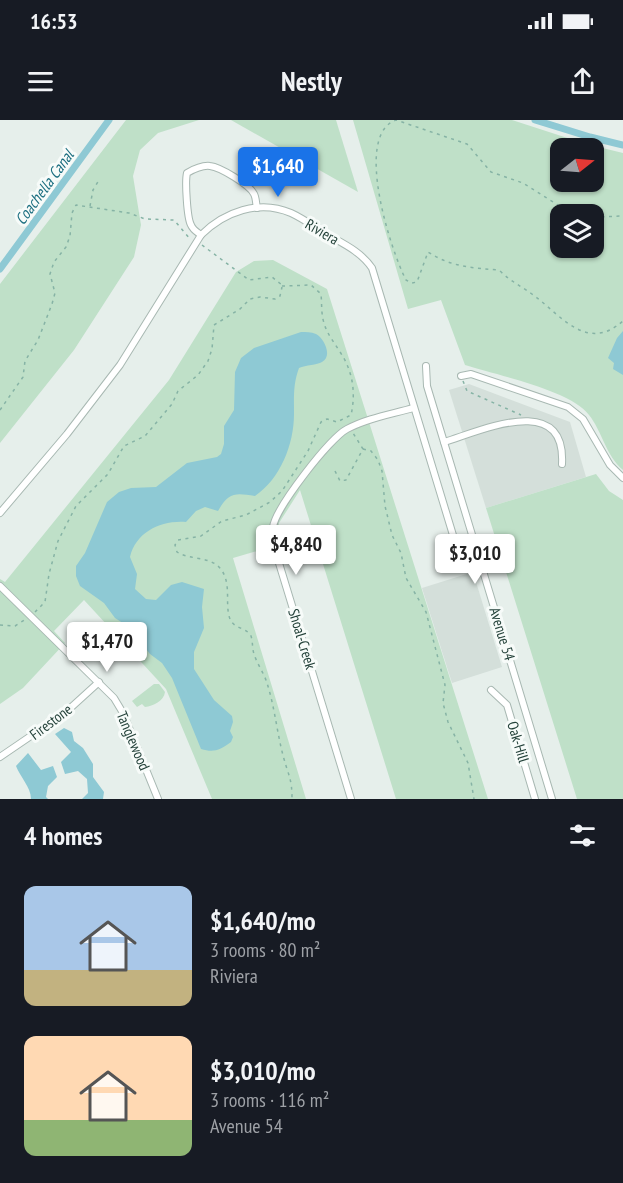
<!DOCTYPE html>
<meta charset="utf-8">
<style>
body{margin:0;font-family:"PT Sans Narrow",sans-serif;background:#20242c;color:#f1f3f6;height:100vh;display:flex;flex-direction:column;font-size:22px;white-space:nowrap}
*{box-sizing:border-box;margin:0}
p{font-size:20px;color:#9ea1a6}
.icon{flex:none;width:33px;height:33px;fill:none;stroke:currentColor;stroke-width:2;stroke-linecap:round;stroke-linejoin:round}
.map{position:relative;height:679px;overflow:hidden}
.sheet{display:flex;flex-direction:column;background:#171b24;flex:1}
.sheet>*{flex:none}
.needle{width:39px;rotate:73deg}
.fabs{position:absolute;left:550px;top:18px;display:grid;gap:12px}
.fabs a{display:grid;place-items:center;width:54px;height:54px;border-radius:12px;background:#171b24;box-shadow:0 2px 4px #0004;font-size:30px}
.price{position:absolute;translate:-50% -51px;padding:0 14px;border-radius:6px;background:#fff;color:#222;font-size:20px;line-height:39px;filter:drop-shadow(0 2px 3px #0008)}
.price::after{content:'';position:absolute;left:50%;top:36px;width:18px;height:14px;margin-left:-9px;background:inherit;clip-path:polygon(0 0,100% 0,50% 100%)}
.price.current{background:#1a73e8;color:#fff}
ul{padding:0;list-style:none}
li{display:flex;align-items:center;gap:18px;height:150px;padding:0 24px}
li span{display:grid;place-items:center;flex:none;width:168px;height:120px;border-radius:12px;color:#555}
li>.icon{margin-inline-start:auto}
span .icon{width:72px;height:72px;fill:#fffc;stroke-width:1}
li b{font-size:26px}
h2{display:flex;justify-content:space-between;align-items:center;height:72px;padding:0 24px;font-size:26px}
.status{display:flex;justify-content:space-between;align-items:center;height:42px;padding:0 30px;background:#171b24;direction:ltr}
.status svg{height:16px;fill:currentColor}
header{display:flex;justify-content:space-between;align-items:center;height:78px;padding:0 24px;background:#171b24;font-size:27px;font-weight:700}
.map>svg:first-child{display:block}
.built{fill:#d4dfda}
.green{fill:#bfe0c8;fill-rule:evenodd}
.water{fill:#8ec9d4}
.lines{fill:none;stroke-linecap:round;stroke-linejoin:round}
.canal{stroke:#8ec9d4;stroke-width:7}
.minor-casing{stroke:#a8b8b2;stroke-width:8}
.path{stroke:#86b3a5;stroke-width:1.5;stroke-dasharray:3 4.5;stroke-linecap:butt}
.minor{stroke:#fff;stroke-width:6}
.labels{text-anchor:middle;stroke-width:6;stroke-linejoin:round;paint-order:stroke}
.street-label{font-size:15px;fill:#24423a;stroke:#f7fbf9}
.water-label{font-size:16px;font-style:italic;fill:#1c6f80;stroke:#f7fbf9}
</style>
<div class="status"><b>16:53</b><svg viewBox="0 0 49 12"><path d="M0 12V9h3v3zM5 12V6h3v6zM10 12V3h3v9zM15 12V0h3v12zM26 1h20v11H26zM47 4h2v5h-2z"/></svg></div>
<header><svg class="icon" aria-label="menu" viewBox="0 0 24 24"><path d="M4 6h16M4 12h16M4 18h16"/></svg>Nestly<svg class="icon" aria-label="share" viewBox="0 0 24 24"><path d="M12 15V3M7 8l5-5 5 5M5 13v7h14v-7"/></svg></header>
<div class="map">
<svg width="623" height="679" viewBox="0 0 623 679">
<rect width="100%" height="100%" fill="#e6efeb"/>
<g class="built">
<polygon points="469,264 570,302 586,357 486,388 449,270"/>
<polygon points="473,452 502,547 452,563 422,468"/>
</g>
<g class="green">
<polygon points="126,0 199,0 158,13 140,30 133,56 141,105 134,137 74,230 0,323 0,164"/>
<polygon points="231,0 336,0 358,72"/>
<path d="M353,0h159l74,24 37,9v317c-17,-14 -21,-39 -34,-55 -18,-25 -93,-40 -124,-50l-24,-65 -33,9zM561,28h33v34h-33zM561,94h33v34h-33z"/>
<polygon points="273,140 327,169 488,679 396,679 300,370 279,403 278,425 233,438 306,679 212,679 166,569 84,480 54,511 65,523 23,568 0,584 0,459 5,462 169,260 236,152 254,141"/>
<polygon points="596,354 609,371 623,380 623,679 577,679 486,388"/>
<path d="M154,564h5l6,8c-1,9 -12,14 -20,15l-3,-3 -5,3 -5,-6z"/>
</g>
<g class="water">
<polygon points="623,211 623,255 613,249 614,243 608,238 617,218"/>
<path d="M301,212c5,0 10,0 15,2 8,4 17,22 6,28 -5,3 -16,3 -23,6 -6,16 -5,29 -5,46 0,31 -14,65 -39,82 -20,-3 -26,-4 -37,15l-13,-4 -9,4 -10,11c-25,-2 -50,10 -56,35l7,17 -2,15 11,10 10,1 15,-15 11,-3 22,7 -2,18 2,21 -10,24v17l20,31 18,16 1,6 -3,9 3,6 -2,5c-11,8 -17,11 -30,7l-29,-71 -10,-15 -12,-9 -21,-27 -14,-9 -11,-15 -24,-17 -4,-10v-10l9,-13 22,-51 12,-10 12,-4 25,-1 31,-24 30,-6 4,-3 3,-10v-18l10,-16 1,-38 6,-14 13,-10z"/>
<polygon points="64,608 72,612 74,621 83,628 93,644 93,657 104,672 103,679 82,679 88,673 87,659 78,651 65,654 61,642 71,632 55,614"/>
<path d="M28,633l13,17 12,-4 4,11 -9,9 -2,11 2,2h-17c0,-12 -11,-22 -15,-33z"/>
</g>
<g class="lines">
<g class="canal">
<polyline points="535,0 590,17 623,25"/>
<polyline points="0,149 109,0"/>
</g>
<defs>
<g id="minor">
<path d="M201,115c-4,-3 -8,-5 -10,-10 -4,-7 -6,-44 -4,-52 7,-4 15,-8 23,-7 10,1 40,19 44,28 2,3 2,10 3,14"/>
<polyline points="426,246 427,266 552,679"/>
<polyline points="461,256 471,254 568,287 583,299 610,345 623,358"/>
<path d="M444,322c37,-11 122,-51 118,22"/>
<path d="M0,393l67,-79 53,-69 81,-130c23,-23 58,-36 90,-22 13,6 25,15 37,22 16,9 33,17 44,33l84,277 -1,19"/>
<polyline points="0,466 114,578 123,593 158,679"/>
<polyline points="491,570 507,585 535,679"/>
<polyline points="0,637 66,592 99,562"/>
<path d="M351,679l-76,-249c-1,-7 -3,-16 -2,-23 3,-20 57,-89 74,-98 20,-11 45,-15 66,-21"/>
</g>
</defs>
<use href="#minor" class="minor-casing"/>
<g class="path">
<polyline points="90,86 93,70 99,60"/>
<path d="M572,94l-49,-31 -32,-11 -24,-28 -71,-24c-43,15 -5,131 10,160l6,3 5,-1 11,-30c23,15 45,16 71,18 12,12 24,17 37,27 27,21 52,55 87,24"/>
<polyline points="594,97 623,96"/>
<polyline points="202,125 249,160 272,157 282,165"/>
<path d="M282,166l29,-1 10,9c1,10 0,20 3,29 3,11 10,19 16,29 13,19 16,41 11,63l-14,7 -10,-3 -6,3 -13,29 -26,40 -12,11 -24,13 -24,6 -21,15 -23,4 -3,5 2,7c12,8 31,4 42,15 14,15 5,36 11,52 4,10 16,8 21,17 2,6 1,12 3,18 3,10 10,19 13,29 8,25 10,51 17,76 5,18 8,20 8,40"/>
<polyline points="463,261 467,271 521,295"/>
<polyline points="0,290 23,257 25,241 38,220 52,184 55,173 50,154 54,142 66,127 70,116 72,93 76,85 129,93 145,99 174,100 190,119"/>
<polyline points="363,329 371,331 378,340 382,351 385,386 392,415 401,433 406,458 426,492 445,565 443,583 448,602 468,643 474,679"/>
<polyline points="335,351 340,361 346,360 363,329 353,313"/>
<polyline points="35,492 45,482 49,454 58,421 76,386 108,354 124,326 145,316 172,284 178,271 198,255 208,241 212,229 214,205 240,189 250,179 260,177 275,179 280,176 282,167"/>
<polyline points="0,505 15,506 26,499"/>
</g>
<use href="#minor" class="minor"/>
</g>
<g class="labels">
<g class="street-label">
<text transform="translate(322 112) rotate(30)" y="5">Riviera</text>
<text transform="translate(502 514) rotate(73)" y="5">Avenue 54</text>
<text transform="translate(302 519) rotate(73)" y="5">Shoal-Creek</text>
<text transform="translate(51 602) rotate(-37)" y="5">Firestone</text>
<text transform="translate(133 621) rotate(67)" y="5">Tanglewood</text>
<text transform="translate(518 622) rotate(73)" y="5">Oak-Hill</text>
</g>
<g class="water-label">
<text transform="translate(44 67) rotate(-54)" y="6">Coachella Canal</text>
</g>
</g>
</svg>
<div class="fabs">
<a><svg class="needle" viewBox="-14 -14 28 28"><path d="M0-13l5 13h-10z" fill="#e53935"/><path d="M0 13l5-13h-10z" fill="#9ea1a6"/></svg></a>
<a><svg class="icon" aria-label="layers" viewBox="0 0 24 24"><path d="M12 4l9 5-9 5-9-5zM3 14l9 5 9-5"/></svg></a>
</div>
<b class="price current" style="left:278px;top:78px">$1,640</b>
<b class="price" style="left:296px;top:456px">$4,840</b>
<b class="price" style="left:475px;top:465px">$3,010</b>
<b class="price" style="left:107px;top:553px">$1,470</b>
</div>
<section class="sheet">
<h2>4 homes<svg class="icon" aria-label="filters" viewBox="0 0 24 24"><path d="M4 7h16M4 17h16"/><circle cx="9" cy="7" r="2"/><circle cx="15" cy="17" r="2"/></svg></h2>
<ul>
<li><span style="background:linear-gradient(#a9c7e8 70%,#c2b280 0)"><svg class="icon" aria-label="home" viewBox="0 0 24 24"><path d="M3 11l9-7 9 7M6 9v11h12V9"/></svg></span><div><b>$1,640/mo</b><p>3 rooms · 80 m²</p><p>Riviera</p></div></li>
<li><span style="background:linear-gradient(#ffd9b3 70%,#8fb573 0)"><svg class="icon" aria-label="home" viewBox="0 0 24 24"><path d="M3 11l9-7 9 7M6 9v11h12V9"/></svg></span><div><b>$3,010/mo</b><p>3 rooms · 116 m²</p><p>Avenue 54</p></div></li>
</ul>
</section>
